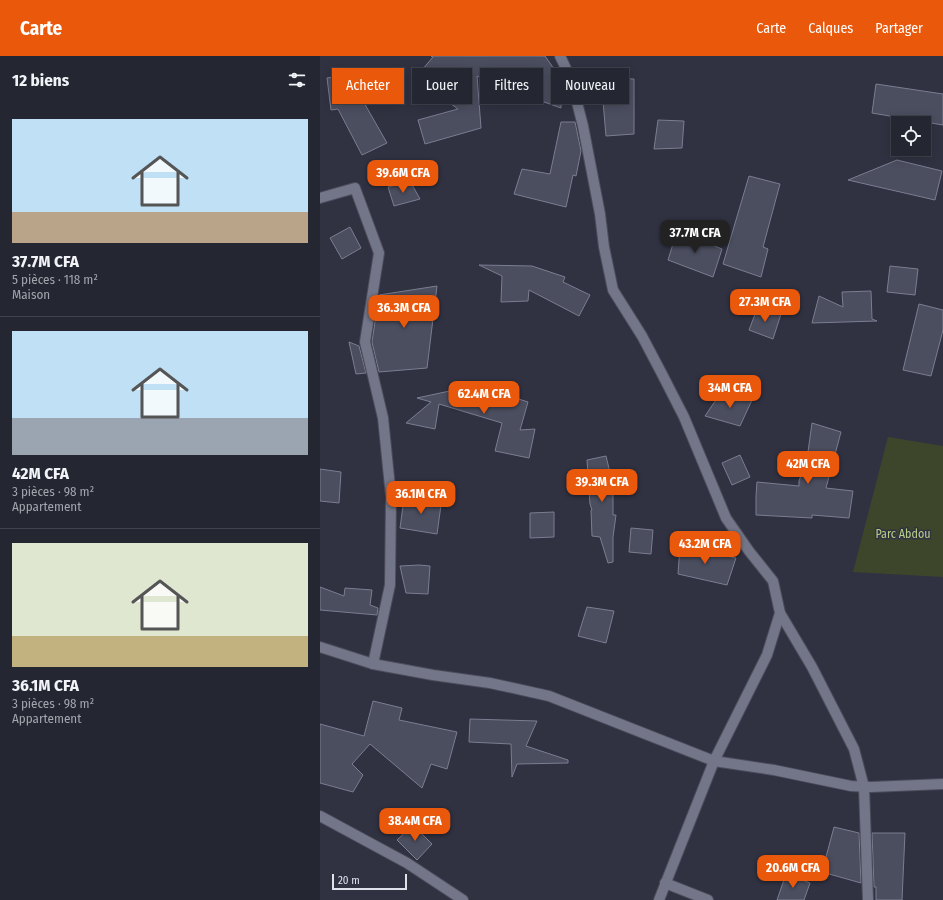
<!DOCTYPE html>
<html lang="fr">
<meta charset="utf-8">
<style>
body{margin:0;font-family:"Fira Sans Condensed",sans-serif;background:#30323e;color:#f1f3f6;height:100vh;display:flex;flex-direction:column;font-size:15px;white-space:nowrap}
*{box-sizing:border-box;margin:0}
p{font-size:13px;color:#a3a5ac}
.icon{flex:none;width:22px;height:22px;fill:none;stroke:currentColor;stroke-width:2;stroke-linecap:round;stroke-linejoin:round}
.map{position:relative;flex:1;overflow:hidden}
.panel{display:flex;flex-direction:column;background:#242632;width:320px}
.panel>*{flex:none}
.hud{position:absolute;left:12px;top:12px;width:380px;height:36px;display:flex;gap:8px}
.fabs{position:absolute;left:571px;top:60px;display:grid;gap:8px}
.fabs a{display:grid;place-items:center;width:40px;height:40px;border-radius:0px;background:#242632;box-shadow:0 2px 10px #0003,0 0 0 1px #41434d;font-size:20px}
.scale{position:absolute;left:12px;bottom:10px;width:75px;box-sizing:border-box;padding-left:4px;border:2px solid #dfe1eb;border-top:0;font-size:11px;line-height:14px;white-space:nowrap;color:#dfe1eb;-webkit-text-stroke:3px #303242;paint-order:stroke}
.price{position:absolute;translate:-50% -34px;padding:0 9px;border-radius:8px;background:#ea580c;color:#fff;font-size:13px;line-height:26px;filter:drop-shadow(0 1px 2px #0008)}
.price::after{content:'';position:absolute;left:50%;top:24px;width:12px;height:9px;margin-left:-6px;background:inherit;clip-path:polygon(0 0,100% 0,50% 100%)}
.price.on{background:#222;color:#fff}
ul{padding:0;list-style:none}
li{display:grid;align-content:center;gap:8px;height:212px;padding:0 12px}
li+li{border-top:1px solid #41434d}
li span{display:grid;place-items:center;height:124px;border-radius:0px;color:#555}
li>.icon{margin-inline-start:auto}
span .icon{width:72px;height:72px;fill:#fffc;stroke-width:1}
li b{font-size:17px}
h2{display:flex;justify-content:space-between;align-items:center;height:48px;padding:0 12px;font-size:17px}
.chip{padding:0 14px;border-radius:0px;background:#242632;box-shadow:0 2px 10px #0003,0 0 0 1px #41434d;font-size:14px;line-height:36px}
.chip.on{background:#ea580c;color:#fff}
header{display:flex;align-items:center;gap:24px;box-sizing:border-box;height:56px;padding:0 20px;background:#ea580c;color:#fff}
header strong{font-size:19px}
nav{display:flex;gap:22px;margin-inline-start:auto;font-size:14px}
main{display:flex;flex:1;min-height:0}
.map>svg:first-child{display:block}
.green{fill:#3d462b}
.building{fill:#4b4e5f;stroke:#7b7d91}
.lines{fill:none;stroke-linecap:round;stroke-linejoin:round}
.minor-casing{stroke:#4c4d5b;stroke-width:12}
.minor{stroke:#737689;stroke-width:10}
.labels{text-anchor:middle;stroke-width:3;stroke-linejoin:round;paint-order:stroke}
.park-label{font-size:12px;fill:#b6cf85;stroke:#303242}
</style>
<header>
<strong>Carte</strong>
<nav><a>Carte</a><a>Calques</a><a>Partager</a></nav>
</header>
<main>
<section class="panel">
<h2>12 biens<svg class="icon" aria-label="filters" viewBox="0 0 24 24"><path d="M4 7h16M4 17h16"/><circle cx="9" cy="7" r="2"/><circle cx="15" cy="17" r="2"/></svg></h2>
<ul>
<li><span style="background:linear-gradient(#bfe0f5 75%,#b9a48a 0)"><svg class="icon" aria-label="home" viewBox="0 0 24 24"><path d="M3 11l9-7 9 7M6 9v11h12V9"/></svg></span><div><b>37.7M CFA</b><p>5 pièces · 118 m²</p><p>Maison</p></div></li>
<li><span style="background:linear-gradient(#bfe0f5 70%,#9aa5b1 0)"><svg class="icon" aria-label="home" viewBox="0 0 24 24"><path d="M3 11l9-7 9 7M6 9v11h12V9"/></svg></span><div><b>42M CFA</b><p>3 pièces · 98 m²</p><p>Appartement</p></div></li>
<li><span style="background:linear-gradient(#dfe7d0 75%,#c2b280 0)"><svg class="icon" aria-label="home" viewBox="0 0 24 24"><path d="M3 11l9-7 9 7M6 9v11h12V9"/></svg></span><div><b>36.1M CFA</b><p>3 pièces · 98 m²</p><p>Appartement</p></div></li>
</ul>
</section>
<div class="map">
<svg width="623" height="844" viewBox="0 0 623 844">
<rect width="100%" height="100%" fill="#303242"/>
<polygon class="green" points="568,381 623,390 623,521 533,516"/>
<g class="building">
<polygon points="111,0 225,0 241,23 241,52 179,30 157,20 161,72 105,88 98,64 138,53 95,22 113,1"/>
<polygon points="41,16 43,45 67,87 42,99 18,53 11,54 7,22"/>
<polygon points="281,22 314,23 314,78 286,80"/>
<polygon points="556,28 623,38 623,69 552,57"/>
<polygon points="338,64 364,65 362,92 334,93"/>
<polygon points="241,66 255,66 261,95 256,120 253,119 246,151 194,138 202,113 230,118"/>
<polygon points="577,104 622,115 615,144 528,124"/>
<polygon points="429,120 460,128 443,191 448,193 441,221 403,208"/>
<polygon points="90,125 100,143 74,150 68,131"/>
<polygon points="30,171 41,192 22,203 10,182"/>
<polygon points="357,175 402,193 393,221 348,204"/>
<polygon points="159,209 212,210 245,221 243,226 270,239 259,260 209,234 208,245 181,246 182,220"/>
<polygon points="570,210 598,213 595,239 567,236"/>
<polygon points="117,230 107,312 59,316 52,286 59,239"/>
<polygon points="551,235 552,263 557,265 492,267 499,240 523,251 522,236"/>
<polygon points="599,248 623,254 623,274 611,320 583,314"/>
<polygon points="437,253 461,258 453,283 429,274"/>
<polygon points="29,286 39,290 46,317 36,318"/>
<polygon points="167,327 183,338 208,346 200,374 215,373 209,402 175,395 182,367 119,348 115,373 86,367 111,346 97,342"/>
<polygon points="402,335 432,344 420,370 385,360"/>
<polygon points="492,367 521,376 506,432 533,435 529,462 492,459 492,462 436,459 436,440 437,426 479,430 479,425 487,403"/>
<polygon points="420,399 430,421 412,429 402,407"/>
<polygon points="286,400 293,429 293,459 296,459 293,481 293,506 288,507 280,481 272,480 271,454 272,454 270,448 267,404"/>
<polygon points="0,413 21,416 19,447 0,445"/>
<polygon points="122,442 117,478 80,472 84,443"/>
<polygon points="234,456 234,481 210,482 210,457"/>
<polygon points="311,472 333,474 331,498 309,496"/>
<polygon points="360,490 416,502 407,529 358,518"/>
<polygon points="99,509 110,510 108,538 86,537 80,510"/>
<polygon points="0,531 24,540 25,532 52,534 50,549 58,552 57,559 0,554"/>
<polygon points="267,551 294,555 286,587 258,580"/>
<polygon points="53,645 82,652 79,664 137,676 127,713 111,708 102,732 50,688 32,708 43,719 33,736 0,727 0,668 44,680"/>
<polygon points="150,663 217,665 206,690 248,704 248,707 197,708 192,721 191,688 149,686"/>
<polygon points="93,769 112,788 97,804 77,784"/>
<polygon points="514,771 539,777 541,827 502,816"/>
<polygon points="552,777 585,777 582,844 556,844 556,831 554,831"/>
<polygon points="466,818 490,827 484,844 457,844"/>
</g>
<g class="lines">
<defs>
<g id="minor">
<polyline points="240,0 251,23 263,70 280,158 284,191 293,234 322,280 342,318 364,361 406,462 429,495 453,525 460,557 447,599 394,705 339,844"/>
<polyline points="0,142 35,132 59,197 45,286 63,362 71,441 70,529 53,608"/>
<polyline points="460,557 492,611 534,693 544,731 548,844"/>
<polyline points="0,591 53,608 113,619 170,627 229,640 394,705 454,714 531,730 551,731 623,728"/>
<polyline points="0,760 87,807 143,844"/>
<polyline points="345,827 388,844"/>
</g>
</defs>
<use href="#minor" class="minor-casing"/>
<use href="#minor" class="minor"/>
</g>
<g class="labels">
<g class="park-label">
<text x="583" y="482">Parc Abdou</text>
</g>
</g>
</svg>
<div class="fabs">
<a><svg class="icon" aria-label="locate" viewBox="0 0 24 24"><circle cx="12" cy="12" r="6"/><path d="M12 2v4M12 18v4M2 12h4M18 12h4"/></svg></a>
</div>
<div class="scale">20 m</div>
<b class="price" style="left:83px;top:138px">39.6M CFA</b>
<b class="price on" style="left:375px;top:198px">37.7M CFA</b>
<b class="price" style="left:445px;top:267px">27.3M CFA</b>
<b class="price" style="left:84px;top:273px">36.3M CFA</b>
<b class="price" style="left:410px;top:353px">34M CFA</b>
<b class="price" style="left:164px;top:359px">62.4M CFA</b>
<b class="price" style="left:488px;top:429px">42M CFA</b>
<b class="price" style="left:282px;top:447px">39.3M CFA</b>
<b class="price" style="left:101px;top:459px">36.1M CFA</b>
<b class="price" style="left:385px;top:509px">43.2M CFA</b>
<b class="price" style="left:95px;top:786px">38.4M CFA</b>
<b class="price" style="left:473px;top:833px">20.6M CFA</b>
<div class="hud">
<a class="chip on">Acheter</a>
<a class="chip">Louer</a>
<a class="chip">Filtres</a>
<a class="chip">Nouveau</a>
</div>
</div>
</main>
